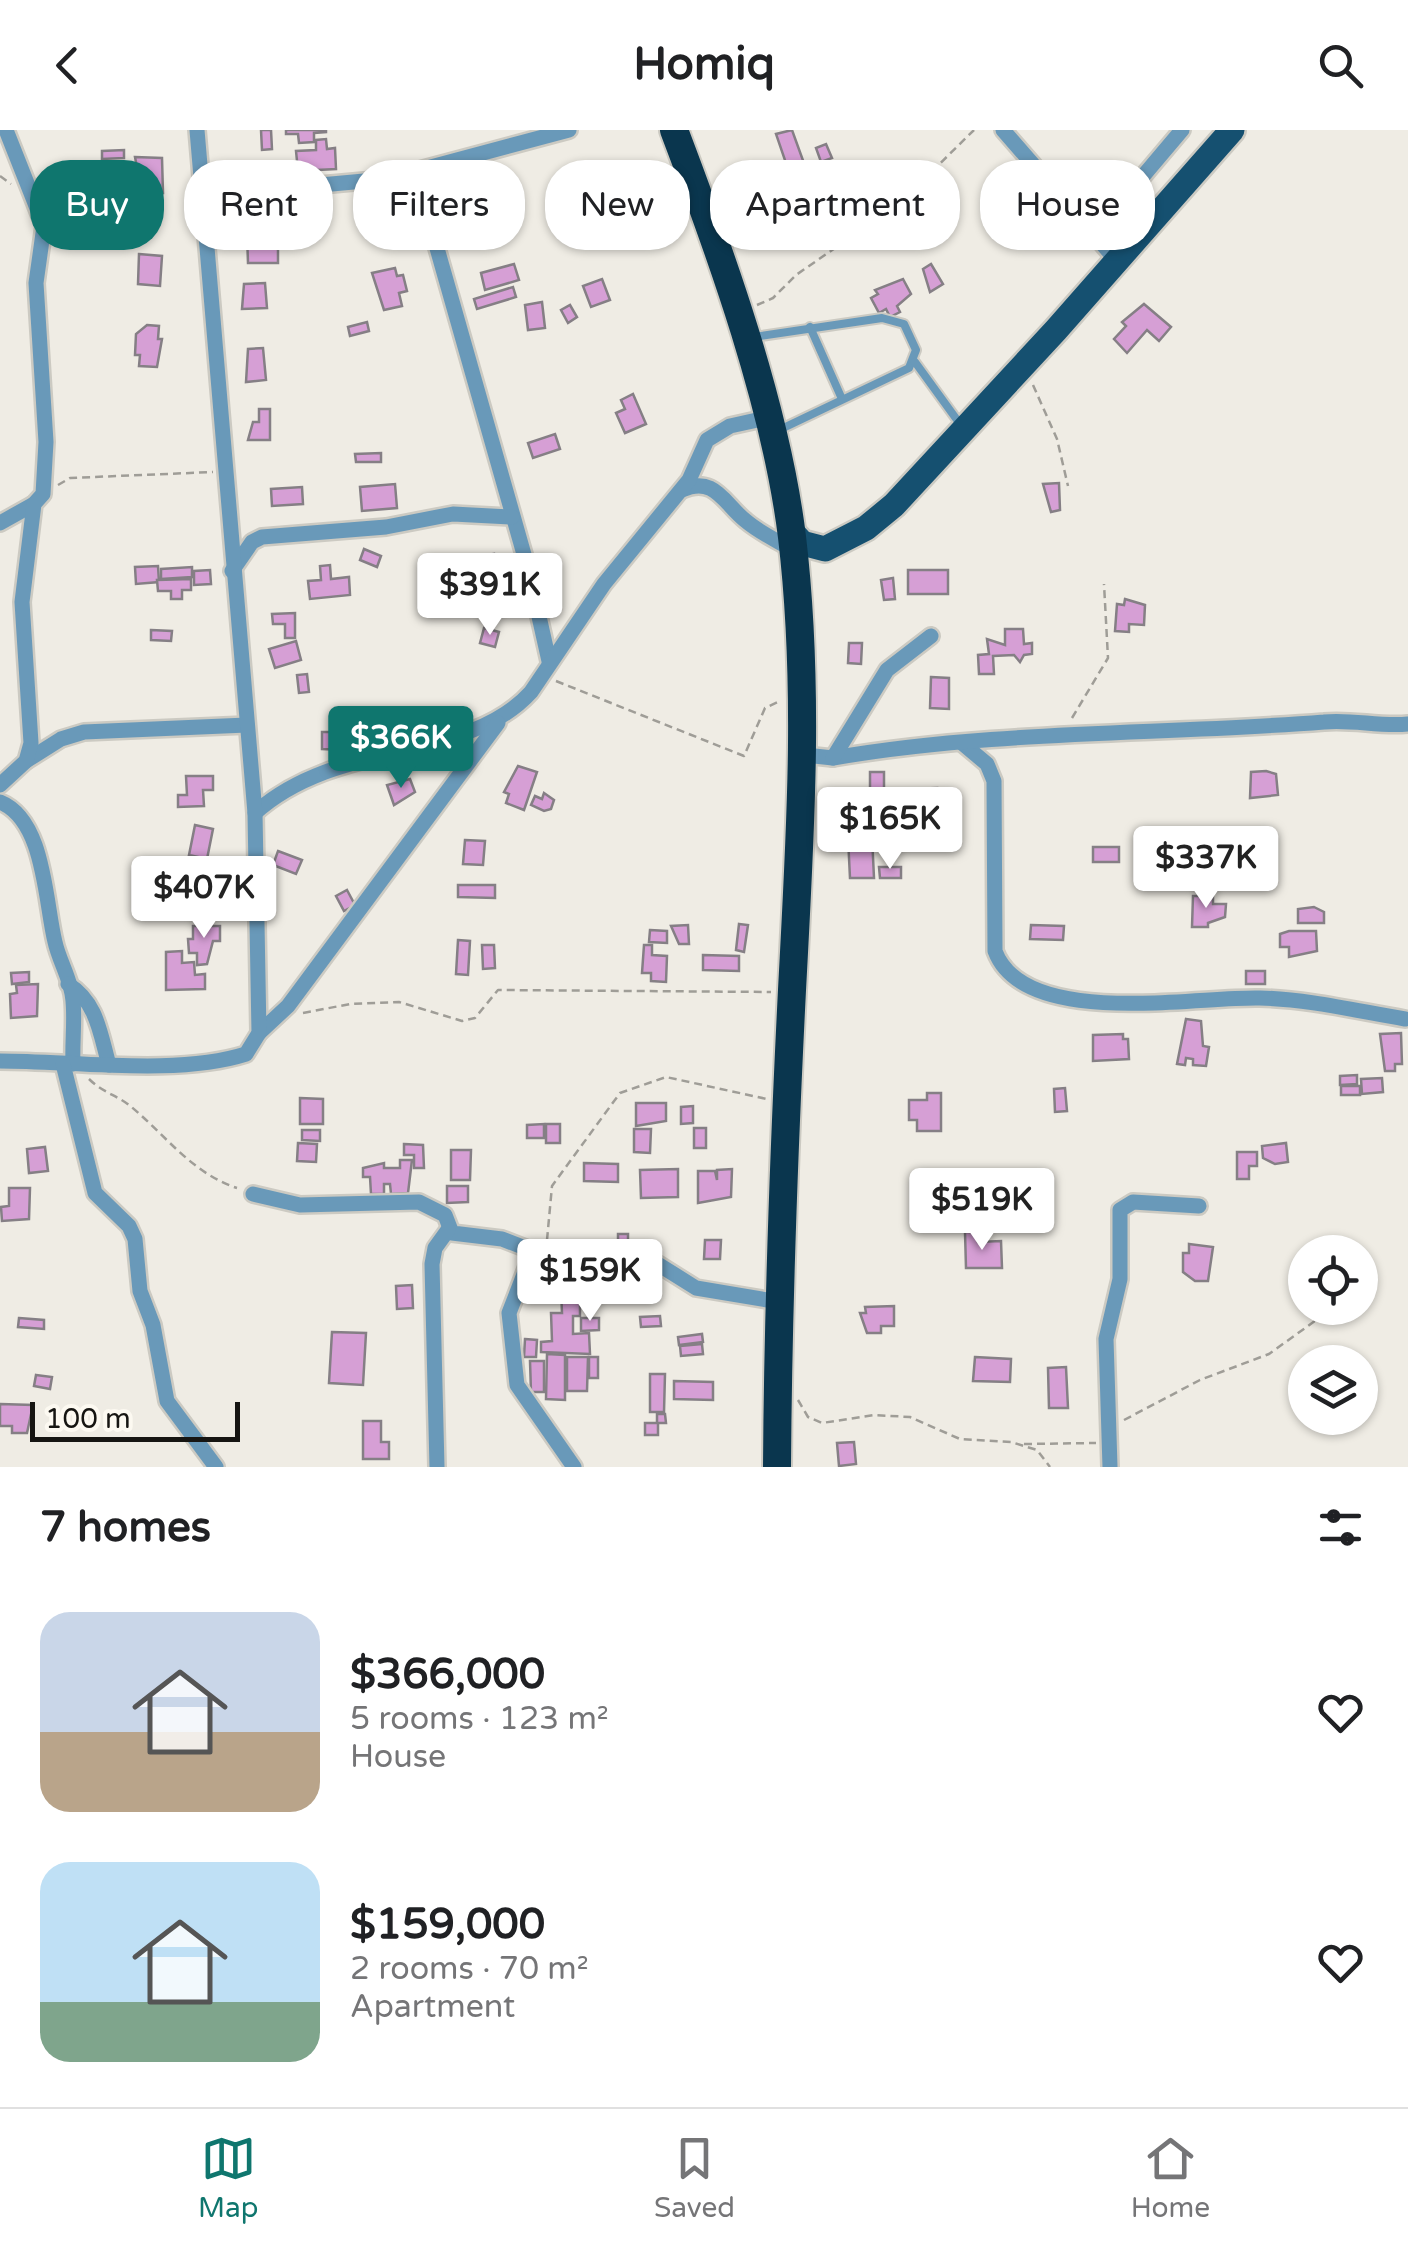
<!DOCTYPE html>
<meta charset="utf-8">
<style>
body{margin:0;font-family:"Varela Round",sans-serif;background:#f2f2f2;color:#202124;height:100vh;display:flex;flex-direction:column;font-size:38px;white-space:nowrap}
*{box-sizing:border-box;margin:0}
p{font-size:32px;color:#757577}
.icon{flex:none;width:55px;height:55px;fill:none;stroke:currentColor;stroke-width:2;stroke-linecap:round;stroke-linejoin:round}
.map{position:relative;height:1337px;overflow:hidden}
.sheet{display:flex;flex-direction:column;background:#fff;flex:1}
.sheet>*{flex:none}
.hud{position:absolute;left:30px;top:30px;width:1350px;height:90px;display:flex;gap:20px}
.buttons{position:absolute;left:1288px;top:1105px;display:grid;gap:20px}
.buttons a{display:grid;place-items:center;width:90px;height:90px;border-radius:50%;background:#fff;box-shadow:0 2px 8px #0004;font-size:50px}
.scale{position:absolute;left:30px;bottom:25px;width:210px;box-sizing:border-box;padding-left:10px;border:5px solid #161512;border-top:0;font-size:28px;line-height:35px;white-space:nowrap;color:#161512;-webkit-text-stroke:8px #fcf9f1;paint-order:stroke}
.price{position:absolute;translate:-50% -85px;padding:0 22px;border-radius:10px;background:#fff;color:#222;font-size:32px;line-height:65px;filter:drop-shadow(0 2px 5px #0008)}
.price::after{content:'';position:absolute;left:50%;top:60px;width:30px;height:22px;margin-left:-15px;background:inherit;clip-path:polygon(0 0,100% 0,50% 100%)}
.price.selected{background:#0f766e;color:#fff}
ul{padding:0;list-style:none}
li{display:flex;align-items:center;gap:30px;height:250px;padding:0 40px}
li span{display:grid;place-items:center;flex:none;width:280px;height:200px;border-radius:30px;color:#555}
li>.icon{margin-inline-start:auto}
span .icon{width:120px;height:120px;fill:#fffc;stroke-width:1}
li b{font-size:42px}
h2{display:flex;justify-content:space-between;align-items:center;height:120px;padding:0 40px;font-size:42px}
.chip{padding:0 35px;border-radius:40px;background:#fff;box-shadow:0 2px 8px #0004;font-size:35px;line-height:90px}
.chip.selected{background:#0f766e;color:#fff}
header{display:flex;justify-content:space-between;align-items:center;height:130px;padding:0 40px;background:#fff;font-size:45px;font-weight:700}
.dock{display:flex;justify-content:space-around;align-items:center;height:140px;border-top:2px solid #e0e0e0;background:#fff;font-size:28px;color:#757577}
.dock a{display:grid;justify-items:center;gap:5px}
.dock .selected{color:#0f766e}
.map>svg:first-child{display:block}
.building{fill:#d69fd5;stroke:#857f85;stroke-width:2.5}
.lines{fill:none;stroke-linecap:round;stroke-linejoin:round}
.lane-casing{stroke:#cccac2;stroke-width:12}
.street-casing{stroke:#cccac2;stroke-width:20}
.primary-casing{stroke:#cccac2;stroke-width:30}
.highway-casing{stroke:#cccac2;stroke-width:32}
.path{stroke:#9f9d97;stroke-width:2.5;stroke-dasharray:8 5;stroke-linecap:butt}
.lane{stroke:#6999b9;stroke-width:8}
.street{stroke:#6999b9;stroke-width:15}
.primary{stroke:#155070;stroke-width:25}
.highway{stroke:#0a364e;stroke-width:28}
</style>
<header><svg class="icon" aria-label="back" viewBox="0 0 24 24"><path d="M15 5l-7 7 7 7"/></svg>Homiq<svg class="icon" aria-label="search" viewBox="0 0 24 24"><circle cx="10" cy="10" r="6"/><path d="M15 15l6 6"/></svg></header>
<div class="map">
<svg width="1408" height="1337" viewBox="0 0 1408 1337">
<rect width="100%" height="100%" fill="#efece4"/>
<g class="building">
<polygon points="261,0 271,0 272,19 262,20"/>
<polygon points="286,0 326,0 326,2 314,3 314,12 299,13 298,4 286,4"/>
<polygon points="792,0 805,36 789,42 776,4"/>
<polygon points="326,9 327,19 335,18 336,39 298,41 296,21 316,20 316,10"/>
<polygon points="826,14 832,28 821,32 816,18"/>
<polygon points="124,20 124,28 102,29 102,21"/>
<polygon points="135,27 162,28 163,63 142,64"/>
<polygon points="854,32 860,48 848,52 842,36"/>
<polygon points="894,32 899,54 871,60 866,39"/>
<polygon points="829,43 843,85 816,95 811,82 825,77 819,58 806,61 804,50"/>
<polygon points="788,55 789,65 765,66 765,56"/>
<polygon points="864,60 872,86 862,89 854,64"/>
<polygon points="584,70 586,78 564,85 562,76"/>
<polygon points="804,71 815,101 796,108 789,91 784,93 781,85 786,83 785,79"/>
<polygon points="481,74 486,100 460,104 457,86 473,83 472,76"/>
<polygon points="646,78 649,102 639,103 636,79"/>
<polygon points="670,82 678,101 665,106 657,88"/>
<polygon points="252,99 266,99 266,109 278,108 278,133 248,133 247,104"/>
<polygon points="139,124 162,126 160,156 138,154"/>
<polygon points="514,134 519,150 485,160 481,143"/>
<polygon points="931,134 943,154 930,162 923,139"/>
<polygon points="395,138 397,146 403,145 407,161 399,163 402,176 384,180 372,143"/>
<polygon points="602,149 610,170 591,177 583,156"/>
<polygon points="903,149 911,164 897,176 900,182 890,187 886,179 879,183 871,168 878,164 875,160"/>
<polygon points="265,153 267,178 242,179 244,154"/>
<polygon points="513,157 516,167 477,179 474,169"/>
<polygon points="542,172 545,198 528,200 525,175"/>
<polygon points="1144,174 1171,197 1159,211 1147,200 1127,223 1114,209 1126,196 1122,192"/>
<polygon points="570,175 577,187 568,193 561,180"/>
<polygon points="367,192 369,201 350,206 348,197"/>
<polygon points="147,195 159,196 158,209 162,209 157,237 139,236 140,225 135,225 136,204"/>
<polygon points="263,218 266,250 246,252 248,219"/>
<polygon points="633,264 646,294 625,303 616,283 625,279 621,270"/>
<polygon points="259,279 270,279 270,310 248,310 253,292 259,292"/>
<polygon points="555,304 560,319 533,328 528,313"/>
<polygon points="381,323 381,332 356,332 355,324"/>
<polygon points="1059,353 1060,380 1051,382 1043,354"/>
<polygon points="395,354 397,378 362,381 360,357"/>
<polygon points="302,357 303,374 272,376 271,359"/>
<polygon points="364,419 381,426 377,437 360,430"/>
<polygon points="494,424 497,448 459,453 455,430"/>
<polygon points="330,435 331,449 349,447 350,465 310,469 308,451 321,450 320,436"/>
<polygon points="158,436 159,452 136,454 135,437"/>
<polygon points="192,437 192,447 161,449 161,439"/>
<polygon points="210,440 211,454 194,455 194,441"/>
<rect x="908" y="440" width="40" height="24"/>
<polygon points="893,448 895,469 884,470 881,450"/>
<polygon points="191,449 191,460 182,460 182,469 171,469 171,461 158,461 157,450"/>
<polygon points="1125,469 1145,475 1144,495 1129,494 1129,502 1115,501 1117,474 1124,475"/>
<polygon points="295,483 295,508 285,508 285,494 273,494 272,484"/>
<polygon points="484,498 499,502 495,517 480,513"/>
<polygon points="1005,499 1023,499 1024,514 1032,513 1032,524 1024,525 1020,532 1014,525 993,526 994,544 979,544 978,525 989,524 987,509 1005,515"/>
<polygon points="151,500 172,501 171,511 151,510"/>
<polygon points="296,511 301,530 275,538 269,519"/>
<polygon points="849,513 862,513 861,534 848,533"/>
<polygon points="307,544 309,562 299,563 297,545"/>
<polygon points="931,547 949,548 949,579 930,578"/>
<polygon points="322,602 345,602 344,620 322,619"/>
<polygon points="518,636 537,642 524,680 506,673 509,664 504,662"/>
<polygon points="1266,641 1276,644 1278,665 1250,668 1251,642"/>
<rect x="870" y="642" width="14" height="23"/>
<polygon points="186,646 213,646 213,660 203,660 204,676 178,677 178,665 187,665"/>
<polygon points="410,649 415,662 394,675 387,655"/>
<polygon points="937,658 933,704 914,705 915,718 892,720 889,680 909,680 908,659"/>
<polygon points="544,663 554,670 551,679 544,681 531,675 535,666 542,669"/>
<polygon points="850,671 884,672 884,687 874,687 874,696 851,697"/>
<polygon points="195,695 213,699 207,729 189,725"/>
<polygon points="872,706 874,748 850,748 848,707"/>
<polygon points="1252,709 1251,727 1243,729 1245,736 1224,743 1221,734 1213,737 1213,720"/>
<polygon points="465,710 485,711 483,735 463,734"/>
<rect x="1093" y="717" width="26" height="15"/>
<polygon points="278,721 302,730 296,744 273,735"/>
<polygon points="1209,728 1214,745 1193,751 1188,735"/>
<polygon points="879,737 901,737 901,748 880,748"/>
<polygon points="458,755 495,755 495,768 458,767"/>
<polygon points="347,760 355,775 344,781 336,766"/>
<polygon points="1193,766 1213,766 1213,774 1226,774 1225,787 1208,793 1208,797 1192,797"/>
<polygon points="1314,777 1324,782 1324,793 1298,793 1298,779"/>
<polygon points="210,789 210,796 220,796 220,811 213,811 207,834 197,835 197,823 189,823 188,809 193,809 193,796 200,796 200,790"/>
<polygon points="739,794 748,795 744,822 736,820"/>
<polygon points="688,795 689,814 679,814 671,796"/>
<polygon points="1031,795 1064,796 1063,810 1030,809"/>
<polygon points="650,800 667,801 667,813 649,812"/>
<polygon points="1289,801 1316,801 1317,821 1289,827 1289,817 1280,817 1280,804"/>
<polygon points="458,810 470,811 468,845 456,844"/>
<polygon points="482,815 494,815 495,838 483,839"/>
<polygon points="644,815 652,815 652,825 667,826 666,852 651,851 651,843 642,843"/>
<polygon points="182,821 182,833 194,832 195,845 205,844 205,859 166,860 166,822"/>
<polygon points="703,825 739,826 739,841 703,840"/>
<rect x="1246" y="841" width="19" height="13"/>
<polygon points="29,842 29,852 12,854 11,843"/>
<polygon points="38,854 37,886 11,888 10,864 17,863 16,855"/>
<polygon points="1186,889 1201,891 1203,916 1209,917 1206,936 1193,935 1193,929 1186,928 1185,935 1177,934"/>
<polygon points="1401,903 1402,934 1395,934 1395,941 1385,941 1380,904"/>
<polygon points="1123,904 1123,909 1128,909 1129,929 1093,931 1093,905"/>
<polygon points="1357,945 1357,954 1340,955 1340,946"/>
<polygon points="1382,948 1383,962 1362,964 1361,949"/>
<rect x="1341" y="956" width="19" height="9"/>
<polygon points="1065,958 1067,981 1055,982 1054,959"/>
<polygon points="927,963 941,963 941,1001 917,1001 917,990 909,990 909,970 927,970"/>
<polygon points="300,968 323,969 323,994 300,994"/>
<polygon points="636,973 666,973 666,991 636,996"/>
<polygon points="693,976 693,993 681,994 681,977"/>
<polygon points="544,994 544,1008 527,1008 527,995"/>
<rect x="546" y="994" width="14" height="19"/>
<rect x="694" y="998" width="12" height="20"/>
<polygon points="634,999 651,999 650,1023 634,1022"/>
<polygon points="302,1000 320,1000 320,1011 302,1010"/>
<polygon points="298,1013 317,1014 316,1032 297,1031"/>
<polygon points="1286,1013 1288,1032 1275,1034 1263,1028 1262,1016"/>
<polygon points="404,1014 423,1015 424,1038 414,1038 414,1025 404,1025"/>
<polygon points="45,1017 48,1041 29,1043 27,1019"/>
<polygon points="451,1020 471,1020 470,1050 451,1050"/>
<polygon points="1237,1022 1257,1022 1257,1036 1249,1036 1249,1049 1237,1049"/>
<polygon points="400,1030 412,1030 408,1063 391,1064 390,1054 384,1054 384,1064 371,1064 370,1047 363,1047 363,1038 384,1033 384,1038 400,1038"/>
<polygon points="584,1033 618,1034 618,1052 584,1051"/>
<polygon points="678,1039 678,1067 641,1068 640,1040"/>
<polygon points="732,1039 731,1067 698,1073 698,1041 715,1041 717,1050 717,1040"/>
<polygon points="447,1056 468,1056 468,1072 447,1073"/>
<polygon points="9,1058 30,1058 29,1089 2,1091 1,1077 9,1076"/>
<polygon points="965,1102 978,1102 978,1112 1001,1111 1002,1138 966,1138"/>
<rect x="618" y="1104" width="10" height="16"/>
<polygon points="705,1110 721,1110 720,1129 704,1129"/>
<polygon points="1189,1114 1213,1117 1208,1151 1195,1151 1183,1142 1183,1123 1189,1123"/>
<polygon points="645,1143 661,1145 659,1159 644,1157"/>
<polygon points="412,1155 413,1178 397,1179 396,1156"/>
<polygon points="580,1159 580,1186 573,1186 573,1204 589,1203 590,1224 541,1222 541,1212 552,1211 551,1183 562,1183 561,1160"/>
<polygon points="894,1176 894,1196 881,1196 881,1203 867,1203 860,1183 866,1183 865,1177"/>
<polygon points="660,1186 661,1196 641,1197 640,1187"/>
<polygon points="19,1188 44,1190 44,1199 18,1197"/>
<polygon points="581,1188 599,1188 599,1200 581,1201"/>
<polygon points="332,1202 366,1203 363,1255 329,1253"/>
<polygon points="702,1204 703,1212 679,1215 678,1207"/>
<polygon points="525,1209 537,1210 536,1227 524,1227"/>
<polygon points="702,1214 703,1224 681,1226 680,1216"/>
<polygon points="547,1224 565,1225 565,1270 546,1269"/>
<polygon points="567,1227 588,1227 587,1261 567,1261"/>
<rect x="589" y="1227" width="9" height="21"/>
<polygon points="975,1227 1011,1229 1010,1252 973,1251"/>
<polygon points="530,1231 544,1231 544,1262 531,1262"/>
<polygon points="1066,1237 1068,1278 1049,1278 1048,1238"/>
<polygon points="650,1244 665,1244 664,1282 650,1282"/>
<polygon points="36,1245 52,1247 50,1259 34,1256"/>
<polygon points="674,1251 713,1252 713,1270 674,1269"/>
<polygon points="0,1274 33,1275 27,1303 12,1303 12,1296 0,1296"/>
<polygon points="657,1284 665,1284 666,1293 658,1293 658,1305 645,1305 645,1293 657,1293"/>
<polygon points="363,1291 381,1291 381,1312 389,1312 389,1329 363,1329"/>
<polygon points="854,1312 856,1334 839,1336 837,1313"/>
</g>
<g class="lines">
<defs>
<g id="lane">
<polyline points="810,197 842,269"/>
<polyline points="754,207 882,188 904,194 916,220 909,238 779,300"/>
<polyline points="915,232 960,294"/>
</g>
<g id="street">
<polyline points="1003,0 1117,131"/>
<polyline points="433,38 425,76 529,442 549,531"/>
<polyline points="202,70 212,65 386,49 569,0"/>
<polyline points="1095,103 1182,0"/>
<path d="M682,360c33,-15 42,14 64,31 14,12 32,20 47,29"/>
<polyline points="0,393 34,374"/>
<polyline points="232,441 252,412 262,407 386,397 453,384 512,387"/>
<path d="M962,613l25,21 7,17 1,170c29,78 200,45 265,47 48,1 97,13 145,21"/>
<path d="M805,625l28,3c162,-28 327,-23 491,-36 28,-3 56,5 84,2"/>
<polyline points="833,628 887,540 931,506"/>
<polyline points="26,631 61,609 84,602 247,595"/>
<polyline points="0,655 26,631 31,613 22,472 34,374 43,364 46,312 36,153 44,96 6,0"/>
<path d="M0,672c45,18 45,100 55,140 4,19 17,39 18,59 2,21 -1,42 0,63"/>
<path d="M255,683c83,-75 212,-50 276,-121l73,-108 85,-104 18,-40 23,-14 36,-8"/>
<path d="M68,854c29,18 32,49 41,81"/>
<polyline points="259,903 288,876 498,593"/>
<path d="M0,931c73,0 177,15 246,-7l13,-21 -4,-220 -58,-683"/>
<polyline points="63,934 95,1063 129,1096 135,1109 140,1161 153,1195 167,1271 216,1337"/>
<polyline points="253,1064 300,1075 419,1072 445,1085 452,1103 502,1109 533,1121 653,1131 696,1158 779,1172"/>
<polyline points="533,1121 509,1183 517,1255 574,1337"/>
<polyline points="437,1337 432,1134 435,1118 448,1100"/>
<polyline points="1110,1337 1106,1209 1120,1149 1120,1080 1133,1072 1199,1076"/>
</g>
<polyline id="primary" points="792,402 802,413 825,419 866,398 894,375 1056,200 1232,0"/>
<path id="highway" d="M674,0c47,124 102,276 118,407 18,152 8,301 0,453 -8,159 -14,318 -15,477"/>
</defs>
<use href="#lane" class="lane-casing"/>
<use href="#street" class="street-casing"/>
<use href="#primary" class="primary-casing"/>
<use href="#highway" class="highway-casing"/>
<g class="path">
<polyline points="0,46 11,54"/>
<polyline points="757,175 773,168 796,145 900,73 974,0"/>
<polyline points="1033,255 1057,309 1068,356"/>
<polyline points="58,355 70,348 213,342"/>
<polyline points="556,551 744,626 765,578 780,571"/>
<polyline points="1072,588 1108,528 1104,454"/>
<polyline points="303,883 350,874 399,872 462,891 475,888 498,860 771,862"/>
<path d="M89,949c13,13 27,16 40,26 36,29 62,68 108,83"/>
<polyline points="547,1110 552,1056 620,963 666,947 767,969"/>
<polyline points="798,1270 808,1287 822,1293 874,1285 910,1287 960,1309 1011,1312 1037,1320 1050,1337"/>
<polyline points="1124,1290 1200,1250 1269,1224 1333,1178"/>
<polyline points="1024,1314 1096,1313"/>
</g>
<use href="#lane" class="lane"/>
<use href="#street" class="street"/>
<use href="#primary" class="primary"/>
<use href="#highway" class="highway"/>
</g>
</svg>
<div class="buttons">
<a><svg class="icon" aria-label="locate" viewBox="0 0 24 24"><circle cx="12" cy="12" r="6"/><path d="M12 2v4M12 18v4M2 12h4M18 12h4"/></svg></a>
<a><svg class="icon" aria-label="layers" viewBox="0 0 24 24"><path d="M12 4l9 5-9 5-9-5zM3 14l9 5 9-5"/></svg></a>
</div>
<div class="scale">100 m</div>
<b class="price" style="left:490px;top:508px">$391K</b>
<b class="price selected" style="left:401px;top:661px">$366K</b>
<b class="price" style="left:890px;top:742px">$165K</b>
<b class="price" style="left:1206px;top:781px">$337K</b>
<b class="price" style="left:204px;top:811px">$407K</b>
<b class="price" style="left:982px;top:1123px">$519K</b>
<b class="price" style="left:590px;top:1194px">$159K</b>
<div class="hud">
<a class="chip selected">Buy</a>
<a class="chip">Rent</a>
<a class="chip">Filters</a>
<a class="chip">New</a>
<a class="chip">Apartment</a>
<a class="chip">House</a>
</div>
</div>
<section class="sheet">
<h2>7 homes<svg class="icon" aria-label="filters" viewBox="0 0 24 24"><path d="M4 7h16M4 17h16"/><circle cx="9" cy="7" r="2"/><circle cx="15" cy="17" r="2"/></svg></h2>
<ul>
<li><span style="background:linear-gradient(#c9d6e8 60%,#b9a48a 0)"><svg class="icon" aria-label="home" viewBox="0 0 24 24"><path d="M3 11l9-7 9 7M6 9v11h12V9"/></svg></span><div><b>$366,000</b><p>5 rooms · 123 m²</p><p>House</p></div><svg class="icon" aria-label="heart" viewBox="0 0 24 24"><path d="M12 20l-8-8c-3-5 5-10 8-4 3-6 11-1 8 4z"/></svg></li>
<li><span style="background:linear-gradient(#bfe0f5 70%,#7fa58c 0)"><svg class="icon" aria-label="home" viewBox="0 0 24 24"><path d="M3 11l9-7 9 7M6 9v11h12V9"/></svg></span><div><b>$159,000</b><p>2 rooms · 70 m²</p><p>Apartment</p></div><svg class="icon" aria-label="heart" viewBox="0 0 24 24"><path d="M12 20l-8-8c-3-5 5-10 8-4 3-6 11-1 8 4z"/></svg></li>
</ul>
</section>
<nav class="dock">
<a class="selected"><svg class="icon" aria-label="map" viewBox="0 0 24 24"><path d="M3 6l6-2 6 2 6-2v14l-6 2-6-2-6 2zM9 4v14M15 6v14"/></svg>Map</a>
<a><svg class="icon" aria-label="saved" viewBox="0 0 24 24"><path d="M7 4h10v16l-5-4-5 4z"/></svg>Saved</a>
<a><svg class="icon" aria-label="home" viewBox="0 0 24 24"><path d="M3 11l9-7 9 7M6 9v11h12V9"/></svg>Home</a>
</nav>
